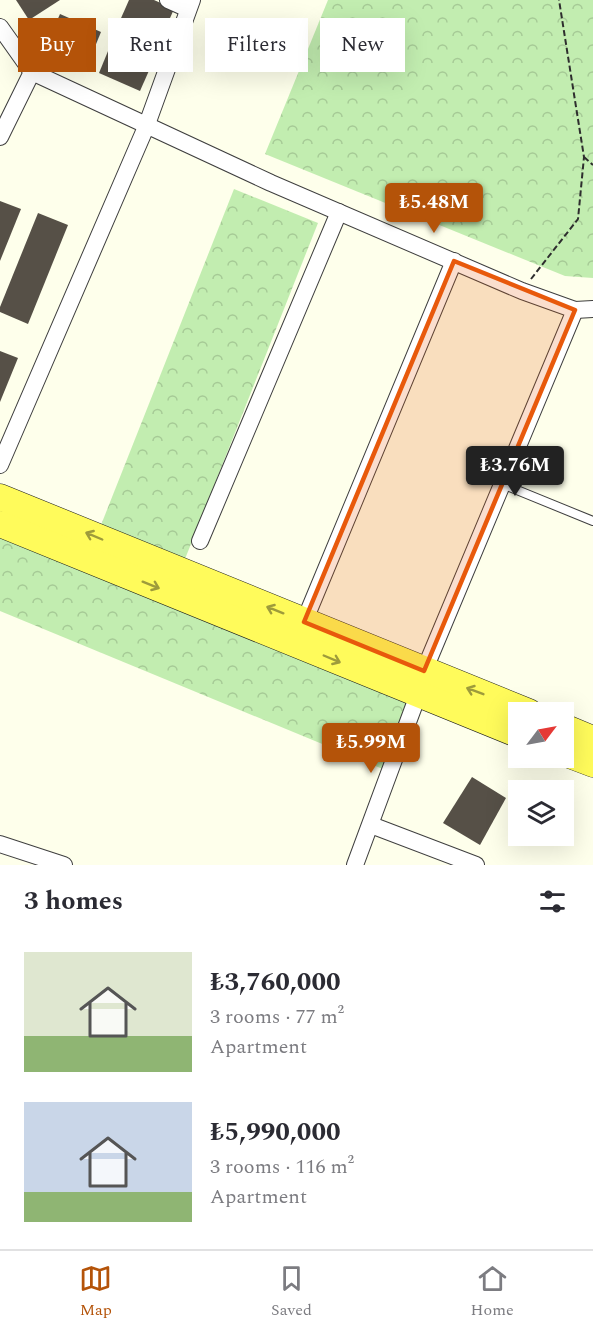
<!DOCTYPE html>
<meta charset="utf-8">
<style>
body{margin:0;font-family:Spectral,serif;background:#f2f2f3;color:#2b2b33;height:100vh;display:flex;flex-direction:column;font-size:22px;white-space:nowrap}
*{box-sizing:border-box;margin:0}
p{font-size:20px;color:#7c7c81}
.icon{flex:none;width:33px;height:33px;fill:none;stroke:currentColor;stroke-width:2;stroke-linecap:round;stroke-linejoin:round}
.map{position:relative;height:865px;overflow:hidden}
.drawer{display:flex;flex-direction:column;background:#fff;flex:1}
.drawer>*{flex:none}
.guide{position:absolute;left:18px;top:18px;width:558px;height:54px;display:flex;gap:12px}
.needle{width:39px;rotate:58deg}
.buttons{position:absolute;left:508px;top:702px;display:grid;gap:12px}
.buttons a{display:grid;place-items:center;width:66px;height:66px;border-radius:0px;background:#fff;box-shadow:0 6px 24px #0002;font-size:30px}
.price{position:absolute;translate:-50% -51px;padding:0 14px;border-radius:6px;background:#b45309;color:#fff;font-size:20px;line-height:39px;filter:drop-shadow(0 2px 3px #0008)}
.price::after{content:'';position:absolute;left:50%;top:36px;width:18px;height:14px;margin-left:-9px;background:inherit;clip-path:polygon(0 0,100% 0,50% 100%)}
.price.selected{background:#222;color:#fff}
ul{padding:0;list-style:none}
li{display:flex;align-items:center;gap:18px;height:150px;padding:0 24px}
li span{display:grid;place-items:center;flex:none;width:168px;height:120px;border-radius:0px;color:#555}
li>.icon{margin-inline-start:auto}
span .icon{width:72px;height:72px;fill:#fffc;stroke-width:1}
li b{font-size:26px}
h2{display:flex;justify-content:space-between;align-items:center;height:72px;padding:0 24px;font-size:26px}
.pill{padding:0 21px;border-radius:0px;background:#fff;box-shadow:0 6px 24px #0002;font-size:21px;line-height:54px}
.pill.selected{background:#b45309;color:#fff}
.dock{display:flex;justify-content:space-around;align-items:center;height:84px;border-top:2px solid #e1e1e2;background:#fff;font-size:16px;color:#7c7c81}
.dock a{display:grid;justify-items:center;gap:3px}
.dock .selected{color:#b45309}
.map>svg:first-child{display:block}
.park{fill:url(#park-crowns)}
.building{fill:#565047}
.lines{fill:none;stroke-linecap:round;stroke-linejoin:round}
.lane-casing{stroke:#3f3f3f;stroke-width:10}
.street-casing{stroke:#3f3f3f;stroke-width:18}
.primary-casing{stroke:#1d1d1d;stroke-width:27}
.path{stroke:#2e2e2e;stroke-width:2;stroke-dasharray:6 3;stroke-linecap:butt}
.lane{stroke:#fff;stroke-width:8}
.street{stroke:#fff;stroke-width:16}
.primary{stroke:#fffb5b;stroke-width:26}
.oneway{stroke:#9e9b3b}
.marked{fill:#e8590c;fill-opacity:0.2;stroke:#e8590c;stroke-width:4.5;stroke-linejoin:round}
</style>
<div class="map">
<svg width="593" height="865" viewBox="0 0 593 865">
<defs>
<pattern id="park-crowns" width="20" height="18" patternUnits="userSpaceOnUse" patternTransform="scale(1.5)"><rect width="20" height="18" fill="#c2edb0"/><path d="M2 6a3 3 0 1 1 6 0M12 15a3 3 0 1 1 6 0" fill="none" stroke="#a6ca96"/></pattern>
</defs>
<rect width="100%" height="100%" fill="#feffeb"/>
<g class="park">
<polygon points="328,0 593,0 593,278 565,276 265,154"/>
<polygon points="234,189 318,223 185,559 101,525"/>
<polygon points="0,525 418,695 390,772 0,611"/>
</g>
<g class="building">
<polygon points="16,0 60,0 29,20"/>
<polygon points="129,0 154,0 174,9 159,43 118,25"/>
<polygon points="60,14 101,32 87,66 45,48"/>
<polygon points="113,39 155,57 140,91 99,73"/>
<polygon points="0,201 21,209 0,261"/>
<polygon points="38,213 68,225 28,324 0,312 0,307"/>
<polygon points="0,351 18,358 0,402"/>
<polygon points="472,777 506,798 480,845 443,823"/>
</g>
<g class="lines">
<defs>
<polyline id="lane" points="502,484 593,521"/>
<g id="street">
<polyline points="168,0 188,9"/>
<polyline points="0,27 32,72 271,183 522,291 575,310 593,309"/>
<polyline points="0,137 32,72"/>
<polyline points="0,465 146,127 192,0"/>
<polyline points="200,541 339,212"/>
<polyline points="304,622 454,261"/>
<polyline points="424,671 575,310"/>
<polyline points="371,825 476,865"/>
<polyline points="0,844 64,865"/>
<polyline points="355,865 418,695"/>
</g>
<g id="primary">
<polyline points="0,497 529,712"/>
<polyline points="0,524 519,735"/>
<polyline points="564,727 593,739"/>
<polyline points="564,753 593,764"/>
</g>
</defs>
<use href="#lane" class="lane-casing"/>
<use href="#street" class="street-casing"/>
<use href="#primary" class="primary-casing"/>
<g class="path">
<polyline points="584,157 593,165"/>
<polyline points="531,279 578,219 584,157 559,0"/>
</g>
<use href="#lane" class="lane"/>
<use href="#street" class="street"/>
<use href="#primary" class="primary"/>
</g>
<defs><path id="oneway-shaft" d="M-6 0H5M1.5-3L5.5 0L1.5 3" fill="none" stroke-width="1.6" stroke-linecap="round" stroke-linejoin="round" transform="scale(1.5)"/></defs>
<g class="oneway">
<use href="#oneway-shaft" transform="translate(94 536) rotate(-157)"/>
<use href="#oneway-shaft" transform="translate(151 585) rotate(22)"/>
<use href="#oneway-shaft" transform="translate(275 610) rotate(-158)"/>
<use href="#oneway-shaft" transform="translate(332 659) rotate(23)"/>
<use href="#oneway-shaft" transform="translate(475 691) rotate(-159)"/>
</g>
<path class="marked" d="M454,261l121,49 -151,361 -120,-49z"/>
</svg>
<div class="buttons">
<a><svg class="needle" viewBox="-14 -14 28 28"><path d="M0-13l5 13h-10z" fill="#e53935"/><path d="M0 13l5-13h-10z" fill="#7c7c81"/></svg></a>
<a><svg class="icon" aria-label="layers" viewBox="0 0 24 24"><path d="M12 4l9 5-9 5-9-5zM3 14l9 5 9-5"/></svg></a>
</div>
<b class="price" style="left:434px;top:234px">₺5.48M</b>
<b class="price selected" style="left:515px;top:497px">₺3.76M</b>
<b class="price" style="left:371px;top:774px">₺5.99M</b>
<div class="guide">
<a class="pill selected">Buy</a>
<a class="pill">Rent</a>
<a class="pill">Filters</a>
<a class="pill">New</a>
</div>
</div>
<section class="drawer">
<h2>3 homes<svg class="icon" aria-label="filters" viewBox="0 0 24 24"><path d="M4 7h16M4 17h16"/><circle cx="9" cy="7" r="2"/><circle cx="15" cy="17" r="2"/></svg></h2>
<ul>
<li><span style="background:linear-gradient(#dfe7d0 70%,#8fb573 0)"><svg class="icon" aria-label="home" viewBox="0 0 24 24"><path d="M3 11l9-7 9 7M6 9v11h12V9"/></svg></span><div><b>₺3,760,000</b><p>3 rooms · 77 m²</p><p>Apartment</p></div></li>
<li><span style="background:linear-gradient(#c9d6e8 75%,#8fb573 0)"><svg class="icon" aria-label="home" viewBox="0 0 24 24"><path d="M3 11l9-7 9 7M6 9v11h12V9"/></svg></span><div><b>₺5,990,000</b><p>3 rooms · 116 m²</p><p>Apartment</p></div></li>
</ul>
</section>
<nav class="dock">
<a class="selected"><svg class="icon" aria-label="map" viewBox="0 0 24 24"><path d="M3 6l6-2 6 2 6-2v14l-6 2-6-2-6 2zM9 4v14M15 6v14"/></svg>Map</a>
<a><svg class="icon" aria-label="saved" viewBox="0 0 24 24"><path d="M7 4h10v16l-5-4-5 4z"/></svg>Saved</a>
<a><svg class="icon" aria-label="home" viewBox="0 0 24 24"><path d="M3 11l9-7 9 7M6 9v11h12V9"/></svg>Home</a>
</nav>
